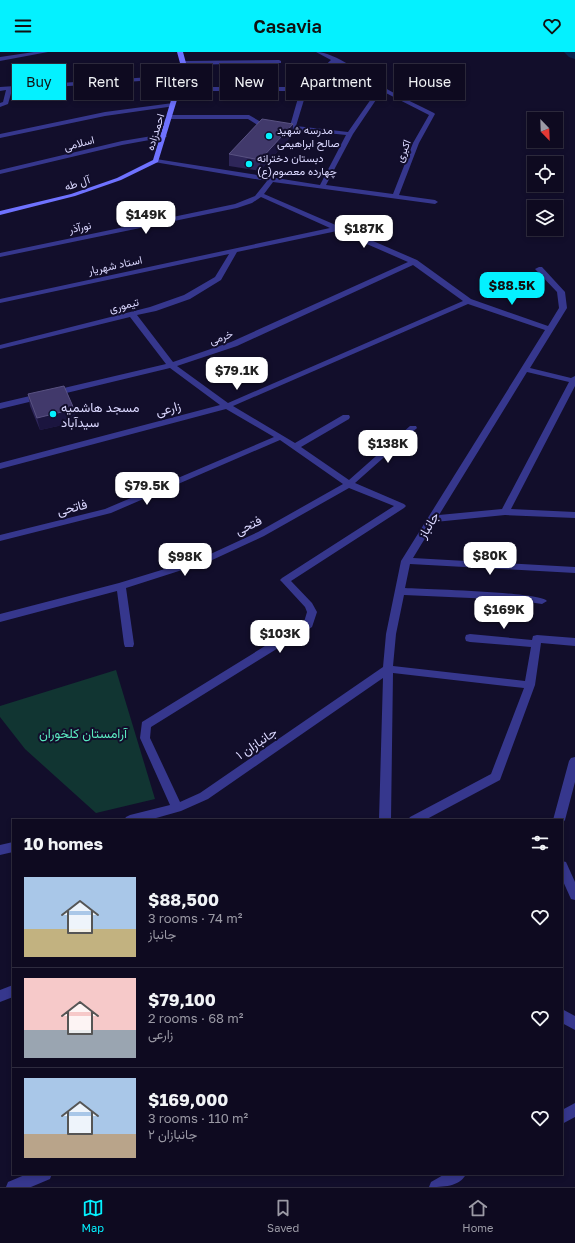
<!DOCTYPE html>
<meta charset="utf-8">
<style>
body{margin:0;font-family:"Golos Text",Vazirmatn,sans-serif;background:#1c182d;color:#f1f3f6;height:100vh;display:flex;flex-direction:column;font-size:15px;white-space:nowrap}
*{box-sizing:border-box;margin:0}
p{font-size:13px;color:#9b9aa5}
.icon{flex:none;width:22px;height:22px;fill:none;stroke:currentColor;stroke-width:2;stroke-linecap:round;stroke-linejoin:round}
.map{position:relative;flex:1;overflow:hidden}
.details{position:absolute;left:12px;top:767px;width:551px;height:356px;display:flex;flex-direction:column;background:#0e0a20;border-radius:0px;box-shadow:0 2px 6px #0003,0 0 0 1px #2e2b3e}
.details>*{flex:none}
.top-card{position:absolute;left:12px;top:12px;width:551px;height:36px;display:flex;gap:8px}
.needle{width:26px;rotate:157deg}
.buttons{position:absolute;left:527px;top:60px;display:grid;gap:8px}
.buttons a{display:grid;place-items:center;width:36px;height:36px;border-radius:0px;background:#0e0a20;box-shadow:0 2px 6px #0003,0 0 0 1px #2e2b3e;font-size:20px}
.price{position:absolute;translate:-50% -34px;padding:0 9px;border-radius:8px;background:#fff;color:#222;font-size:13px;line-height:26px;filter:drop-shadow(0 1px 2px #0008)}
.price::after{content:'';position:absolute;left:50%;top:24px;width:12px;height:9px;margin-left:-6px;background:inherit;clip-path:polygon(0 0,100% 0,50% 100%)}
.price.on{background:#04f1ff;color:#111}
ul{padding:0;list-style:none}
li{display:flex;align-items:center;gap:12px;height:100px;padding:0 12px}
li+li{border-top:1px solid #2e2b3e}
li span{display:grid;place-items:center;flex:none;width:112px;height:80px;border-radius:0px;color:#555}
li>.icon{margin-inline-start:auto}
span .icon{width:48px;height:48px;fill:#fffc;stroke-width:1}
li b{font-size:17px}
h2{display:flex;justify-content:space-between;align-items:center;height:48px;padding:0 12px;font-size:17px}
.chip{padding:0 14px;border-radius:0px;background:#0e0a20;box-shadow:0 2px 6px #0003,0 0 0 1px #2e2b3e;font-size:14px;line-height:36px}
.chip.on{background:#04f1ff;color:#111}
header{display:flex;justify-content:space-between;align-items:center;height:52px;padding:0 12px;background:#04f1ff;color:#111;font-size:18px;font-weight:600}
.dock{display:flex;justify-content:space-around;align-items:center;height:56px;border-top:1px solid #2e2b3e;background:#0e0a20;font-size:11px;color:#9b9aa5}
.dock a{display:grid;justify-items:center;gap:2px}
.dock .on{color:#04f1ff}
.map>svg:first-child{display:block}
.green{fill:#113532}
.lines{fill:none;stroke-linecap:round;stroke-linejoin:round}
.river{fill:#082650;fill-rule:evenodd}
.street{fill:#36378d;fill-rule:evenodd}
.secondary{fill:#6f72ff;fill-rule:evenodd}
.wall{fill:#2e2659}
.shaded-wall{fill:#1b153f}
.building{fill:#41396b;stroke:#595282}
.poi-dot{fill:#04f1ff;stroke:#120e2b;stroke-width:1.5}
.labels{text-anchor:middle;stroke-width:4;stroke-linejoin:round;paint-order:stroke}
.far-poi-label{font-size:11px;fill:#dbd8ff;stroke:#120e2b;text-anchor:start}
.far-street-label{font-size:11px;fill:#dbd8ff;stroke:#120e2b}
.poi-label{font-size:13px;fill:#dbd8ff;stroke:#120e2b;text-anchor:start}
.street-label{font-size:13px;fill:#dbd8ff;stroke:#120e2b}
.park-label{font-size:13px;fill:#5ae9bf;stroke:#120e2b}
</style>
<header><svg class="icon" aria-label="menu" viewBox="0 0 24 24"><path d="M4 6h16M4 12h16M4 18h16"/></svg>Casavia<svg class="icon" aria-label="heart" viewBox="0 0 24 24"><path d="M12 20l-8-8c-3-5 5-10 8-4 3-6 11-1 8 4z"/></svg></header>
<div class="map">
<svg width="575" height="1135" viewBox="0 0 575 1135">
<rect width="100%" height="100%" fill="#120e2b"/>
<polygon class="green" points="116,618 155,747 96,761 25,697 0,665 0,654"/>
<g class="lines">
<polygon class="river" points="564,0 575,0 575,7 569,5"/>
<g class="street">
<polygon points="34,0 48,0 0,9 0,5"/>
<path d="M316,0c20,0 48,24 66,34 16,10 35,18 52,27l1,1 -16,29 -20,52 36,5 3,2 -3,2 -162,-22 -9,12 74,32 4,1 1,1 74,32 54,39 77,27 11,-18 -2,-16 -22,-23 4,-2h3l23,25 2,16 -37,60 41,10 4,-2v10l-64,123 64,3v6l-70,-3 -70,7 -22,36 162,9v6l-165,-9 -5,24c19,1 136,4 142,13l-5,3 -27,-4 -111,-5 -8,39 -3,32 132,15 6,-34 -61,-5 -4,-1 -1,-3 1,-3 4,-1 62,6 1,-4 4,-1 38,3v8l-34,-3 -6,42 -35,95 -75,40h-17l2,-3 81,-43 33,-86 -131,-15 -2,147h-12l4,-142 -175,121 -27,12 -32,9h-25l2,-3 4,-2 40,-10 -30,-67 2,-16 162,-100 3,-10 -2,-5 -23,-25 -2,-2 2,-2 112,-72 -45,-18 -85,48 -54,25 -84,27 8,56 -1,3h-8l-1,-3 -7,-53 -117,31v-8l119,-31 85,-26 54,-25 85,-48 -63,-44 -169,73 -111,28v-6l105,-26 169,-72 -48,-28 -226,60v-6l220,-58 -50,-37 -170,41v-6l166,-39 -36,-47 -130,32v-4l150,-38 34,-12 31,-18 14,-23 -229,49v-4l330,-71 -69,-31 -9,6 -15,5 -237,49v-4l235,-49 20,-8 12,-15 -113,-19 -1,-1 3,-2 164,26 26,-50 -87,-9 -11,-7h-78l-3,-2 3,-2h79l12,7 29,4 10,-35h-122l-3,-2 3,-2h124l29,-27zM335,11l43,26 -30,43 -52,-6 11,-36zM382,39l47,24 -16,28 -20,51 -67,-9 27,-51zM337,179l71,31 -177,80 -58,20 -36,-47 19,-4 34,-12 31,-19 16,-28zM413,213l50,36 -235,102 -51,-37 60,-20zM468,252l77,26 -144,231 -15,73 -3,33 -183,126 -20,9 -30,-64 1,-11 161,-100 5,-15 -5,-9 -21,-22 113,-73 2,-2 -2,-2 -49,-21 62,-55 -1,-2h-6l-61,54 -48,-33 48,-28 1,-2 -1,-2h-6l-48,28 -62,-37zM527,320l42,10 -67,127 -63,6z"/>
<polygon points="279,8 281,9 281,11 183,13 180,11 183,9"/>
<polygon points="181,23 184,25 183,26 12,38 8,52 0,55 0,51 3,50 6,38 0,39 0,35"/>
<polygon points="173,51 175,52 175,54 105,64 0,86 0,82 105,60"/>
<polygon points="164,82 167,84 166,85 122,93 0,122 0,118 122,89"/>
<polygon points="575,705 575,730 565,768 562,772 562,768 553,768 569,709 571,706"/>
<polygon points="13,790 13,800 0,803 0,793"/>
<polygon points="562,809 566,810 575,830 575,848 571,847 562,827"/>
<polygon points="13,933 13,945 0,950 0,938"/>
<polygon points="562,957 575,964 575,978 562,971"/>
<polygon points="575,1051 575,1065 562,1072 562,1058"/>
<polygon points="27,1122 52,1122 50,1127 31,1135 6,1135 8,1130"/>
<path d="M445,1122h21c-6,13 -24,13 -37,13l2,-5z"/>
</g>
<polygon class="secondary" points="177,0 183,0 186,11 184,25 158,110 121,128 75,144 0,163 0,159 71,142 117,126 153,108 178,25 180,11"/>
</g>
<g class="wall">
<polygon points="293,82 260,119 229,114 229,102"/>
<polygon points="28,342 74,357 76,370 40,378 30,354"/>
</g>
<g class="shaded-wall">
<polygon points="293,72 293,82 260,119 260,108"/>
<polygon points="74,357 76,370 40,378 37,366"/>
</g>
<g class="building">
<polygon points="262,67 293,72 260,108 229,102"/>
<polygon points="64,334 74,357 37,366 28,342"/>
</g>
<g class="poi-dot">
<circle cx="269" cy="84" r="4"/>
<circle cx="249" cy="112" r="4"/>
<circle cx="53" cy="362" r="4"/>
</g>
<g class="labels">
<g class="far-poi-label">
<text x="277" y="82">مدرسه شهید<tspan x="277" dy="13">صالح ابراهیمی</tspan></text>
<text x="257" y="110">دبستان دخترانه<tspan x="257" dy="13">چهارده معصوم(ع)</tspan></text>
</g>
<g class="far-street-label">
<text transform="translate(155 80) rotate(-73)" y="4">احمدزاده</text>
<text transform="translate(79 91) rotate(-14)" y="4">اسلامی</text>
<text transform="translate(403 99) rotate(-68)" y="4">اکبری</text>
<text transform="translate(77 131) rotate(-18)" y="4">آل طه</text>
<text transform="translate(80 175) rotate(-12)" y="4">نورآذر</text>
<text transform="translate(115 213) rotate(-12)" y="4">استاد شهریار</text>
<text transform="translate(124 253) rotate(-14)" y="4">تیموری</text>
<text transform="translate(221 285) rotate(-20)" y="4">خرمی</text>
</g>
<g class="poi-label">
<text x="61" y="360">مسجد هاشمیه<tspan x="61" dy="15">سیدآباد</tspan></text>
</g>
<g class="street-label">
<text transform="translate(168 356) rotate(-15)" y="5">زارعی</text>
<text transform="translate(72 455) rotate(-14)" y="5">فاتحی</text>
<text transform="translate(248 473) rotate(-26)" y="5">فتحی</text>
<text transform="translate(428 473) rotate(-58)" y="5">جانباز</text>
<text transform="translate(256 691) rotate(-34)" y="5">جانبازان ۱</text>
</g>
<g class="park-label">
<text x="83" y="686">آرامستان کلخوران</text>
</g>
</g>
</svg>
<div class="buttons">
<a><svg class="needle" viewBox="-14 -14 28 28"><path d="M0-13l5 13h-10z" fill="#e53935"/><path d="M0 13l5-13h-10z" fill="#9b9aa5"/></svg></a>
<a><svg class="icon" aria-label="locate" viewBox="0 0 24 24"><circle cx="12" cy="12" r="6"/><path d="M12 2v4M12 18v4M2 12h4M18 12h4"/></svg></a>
<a><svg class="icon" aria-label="layers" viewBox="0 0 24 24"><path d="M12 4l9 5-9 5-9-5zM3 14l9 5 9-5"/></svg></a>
</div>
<b class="price" style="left:146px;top:183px">$149K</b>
<b class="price" style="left:364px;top:197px">$187K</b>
<b class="price on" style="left:512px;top:254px">$88.5K</b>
<b class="price" style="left:237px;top:339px">$79.1K</b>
<b class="price" style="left:388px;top:412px">$138K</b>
<b class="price" style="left:147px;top:454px">$79.5K</b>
<b class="price" style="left:490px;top:524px">$80K</b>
<b class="price" style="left:185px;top:525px">$98K</b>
<b class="price" style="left:504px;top:578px">$169K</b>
<b class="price" style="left:280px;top:602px">$103K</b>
<div class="top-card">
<a class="chip on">Buy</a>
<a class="chip">Rent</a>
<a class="chip">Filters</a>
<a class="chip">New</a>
<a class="chip">Apartment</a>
<a class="chip">House</a>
</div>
<section class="details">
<h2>10 homes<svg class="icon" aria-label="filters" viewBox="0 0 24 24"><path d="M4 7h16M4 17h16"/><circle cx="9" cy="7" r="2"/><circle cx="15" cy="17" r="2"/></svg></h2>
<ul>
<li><span style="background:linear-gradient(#a9c7e8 65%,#c2b280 0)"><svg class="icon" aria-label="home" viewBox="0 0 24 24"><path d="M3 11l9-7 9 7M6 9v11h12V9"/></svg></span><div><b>$88,500</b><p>3 rooms · 74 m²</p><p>جانباز</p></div><svg class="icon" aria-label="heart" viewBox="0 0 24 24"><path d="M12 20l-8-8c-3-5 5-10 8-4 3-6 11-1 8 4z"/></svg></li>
<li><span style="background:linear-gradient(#f6c9c9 65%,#9aa5b1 0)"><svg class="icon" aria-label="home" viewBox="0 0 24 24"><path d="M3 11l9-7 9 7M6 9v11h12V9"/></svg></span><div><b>$79,100</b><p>2 rooms · 68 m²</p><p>زارعی</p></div><svg class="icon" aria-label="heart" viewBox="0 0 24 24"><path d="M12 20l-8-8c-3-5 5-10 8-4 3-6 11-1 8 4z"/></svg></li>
<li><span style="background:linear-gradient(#a9c7e8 70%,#b9a48a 0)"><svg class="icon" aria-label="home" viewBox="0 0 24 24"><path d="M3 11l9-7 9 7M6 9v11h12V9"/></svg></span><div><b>$169,000</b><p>3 rooms · 110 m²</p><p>جانبازان ۲</p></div><svg class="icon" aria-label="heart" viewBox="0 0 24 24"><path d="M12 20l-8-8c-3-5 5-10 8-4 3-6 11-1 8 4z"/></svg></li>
</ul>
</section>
</div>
<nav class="dock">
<a class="on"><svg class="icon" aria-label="map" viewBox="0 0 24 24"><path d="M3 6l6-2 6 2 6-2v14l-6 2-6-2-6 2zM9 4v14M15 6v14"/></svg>Map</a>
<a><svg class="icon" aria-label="saved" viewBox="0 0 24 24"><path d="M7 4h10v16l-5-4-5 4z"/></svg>Saved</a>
<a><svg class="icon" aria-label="home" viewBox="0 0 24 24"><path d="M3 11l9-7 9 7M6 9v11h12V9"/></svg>Home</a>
</nav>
